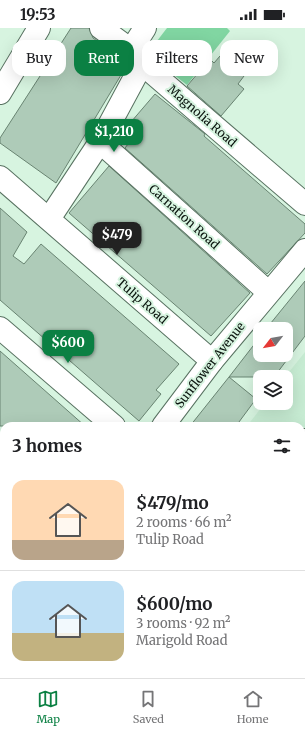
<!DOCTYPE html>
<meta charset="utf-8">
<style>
body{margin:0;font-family:Merriweather,serif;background:#f6f6f6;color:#202124;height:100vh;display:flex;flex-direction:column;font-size:15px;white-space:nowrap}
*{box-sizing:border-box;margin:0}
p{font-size:13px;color:#757577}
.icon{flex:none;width:22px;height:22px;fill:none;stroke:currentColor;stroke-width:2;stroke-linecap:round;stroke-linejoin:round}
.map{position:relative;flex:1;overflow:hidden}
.side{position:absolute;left:0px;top:394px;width:305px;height:256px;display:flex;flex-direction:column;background:#fff;border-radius:12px 12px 0 0;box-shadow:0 4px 16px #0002}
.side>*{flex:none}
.hud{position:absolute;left:12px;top:12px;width:281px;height:36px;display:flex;gap:8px}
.needle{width:26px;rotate:239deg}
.tools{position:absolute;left:253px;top:294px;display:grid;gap:8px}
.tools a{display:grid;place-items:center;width:40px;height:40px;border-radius:8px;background:#fff;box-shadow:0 4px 16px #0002;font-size:20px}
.price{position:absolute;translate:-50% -34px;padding:0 9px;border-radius:8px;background:#0b8043;color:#fff;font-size:13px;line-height:26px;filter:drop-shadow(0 1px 2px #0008)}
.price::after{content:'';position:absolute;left:50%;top:24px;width:12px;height:9px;margin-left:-6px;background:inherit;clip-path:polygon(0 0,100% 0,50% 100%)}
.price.selected{background:#222;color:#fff}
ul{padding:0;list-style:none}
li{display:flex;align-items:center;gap:12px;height:100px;padding:0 12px}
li+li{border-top:1px solid #e0e0e0}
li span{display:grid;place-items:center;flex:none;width:112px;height:80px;border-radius:12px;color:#555}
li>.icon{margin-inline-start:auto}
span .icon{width:48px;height:48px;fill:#fffc;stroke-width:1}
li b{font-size:17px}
h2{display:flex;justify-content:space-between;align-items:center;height:48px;padding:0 12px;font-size:17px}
.chip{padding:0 14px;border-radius:12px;background:#fff;box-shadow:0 4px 16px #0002;font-size:14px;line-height:36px}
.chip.selected{background:#0b8043;color:#fff}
.status{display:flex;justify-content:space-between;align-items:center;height:28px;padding:0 20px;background:#fff;direction:ltr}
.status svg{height:11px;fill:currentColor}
.tab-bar{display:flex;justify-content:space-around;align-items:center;height:56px;border-top:1px solid #e0e0e0;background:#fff;font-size:11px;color:#757577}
.tab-bar a{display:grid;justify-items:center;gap:2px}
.tab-bar .selected{color:#0b8043}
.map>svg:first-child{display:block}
.built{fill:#c7ecd3}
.green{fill:#81d6a2}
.building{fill:#aecbb8;stroke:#698472}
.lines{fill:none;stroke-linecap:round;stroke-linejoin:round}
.minor-casing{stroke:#587261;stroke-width:24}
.major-casing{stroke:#fff;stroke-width:24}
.minor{stroke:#fff;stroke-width:22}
.major{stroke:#e5dff9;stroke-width:22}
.labels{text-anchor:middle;stroke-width:4;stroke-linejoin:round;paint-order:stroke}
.street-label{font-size:12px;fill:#0a140e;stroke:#d7f4e0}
</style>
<div class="status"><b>19:53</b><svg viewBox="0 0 49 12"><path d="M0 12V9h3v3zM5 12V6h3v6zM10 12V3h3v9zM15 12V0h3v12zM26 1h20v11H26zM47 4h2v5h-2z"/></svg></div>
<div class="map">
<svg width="305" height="650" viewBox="0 0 305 650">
<rect width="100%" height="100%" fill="#d7f4e0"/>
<polygon class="built" points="305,324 305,650 76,650 71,646 301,646 301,398 247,398 265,375 286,375 285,349"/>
<g class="green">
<polygon points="167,0 227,0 230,3 187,57 147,26"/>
<polygon points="0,525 4,528 4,584 0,581"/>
<polygon points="71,646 107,646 111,650 76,650"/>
<polygon points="159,646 202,646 207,650 156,650"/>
</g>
<g class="building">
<polygon points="71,0 89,0 93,10 122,31 127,37 56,155 0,115 0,110"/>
<polygon points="220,28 244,48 238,56 244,61 221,88 187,58 210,31 214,35"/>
<polygon points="155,66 205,106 204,108 305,196 305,205 267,246 125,120 128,116 119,108"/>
<polygon points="109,138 250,265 211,308 69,185"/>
<polygon points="0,180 27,204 13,228 24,236 41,216 179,336 156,362 161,366 139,393 0,272"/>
<polygon points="305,253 305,308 274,349 229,349 260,309 260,327 286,327 286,301 266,301"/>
<polygon points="0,323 85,398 0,398"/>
<polygon points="229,349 256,371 236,398 190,398"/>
</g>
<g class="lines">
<defs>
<g id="minor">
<polyline points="101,0 131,22 142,36 305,176"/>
<polyline points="131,22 145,0"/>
<polyline points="0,65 39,0"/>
<polyline points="100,114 268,264"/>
<polyline points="0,149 212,333"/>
<polyline points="49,191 100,114 142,36"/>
<polyline points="0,300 114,398"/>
<polyline points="163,398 212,333 305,222"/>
<polyline points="301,417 305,412"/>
<polyline points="0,453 4,456"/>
<polyline points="301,620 305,623"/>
</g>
<g id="major">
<polyline points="0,608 4,611"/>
<polyline points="48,646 53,650"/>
</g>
</defs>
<use href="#minor" class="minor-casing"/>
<use href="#major" class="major-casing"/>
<use href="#minor" class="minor"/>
<use href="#major" class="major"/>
</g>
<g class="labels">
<g class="street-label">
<text transform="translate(202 88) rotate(41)" y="4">Magnolia Road</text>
<text transform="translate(184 189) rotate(42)" y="4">Carnation Road</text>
<text transform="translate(142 273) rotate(41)" y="4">Tulip Road</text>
<text transform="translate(210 337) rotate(-52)" y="4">Sunflower Avenue</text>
</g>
</g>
</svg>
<div class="tools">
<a><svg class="needle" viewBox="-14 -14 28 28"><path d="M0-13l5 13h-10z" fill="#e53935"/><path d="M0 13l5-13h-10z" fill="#757577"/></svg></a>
<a><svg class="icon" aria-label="layers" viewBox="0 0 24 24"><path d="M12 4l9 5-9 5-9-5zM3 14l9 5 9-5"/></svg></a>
</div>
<b class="price" style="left:114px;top:125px">$1,210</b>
<b class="price selected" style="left:117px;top:228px">$479</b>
<b class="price" style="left:68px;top:336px">$600</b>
<div class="hud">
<a class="chip">Buy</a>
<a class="chip selected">Rent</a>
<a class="chip">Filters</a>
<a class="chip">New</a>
</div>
<section class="side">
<h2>3 homes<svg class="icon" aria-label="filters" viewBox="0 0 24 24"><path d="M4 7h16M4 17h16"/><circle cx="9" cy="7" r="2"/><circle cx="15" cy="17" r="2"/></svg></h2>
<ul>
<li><span style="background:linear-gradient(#ffd9b3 75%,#b9a48a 0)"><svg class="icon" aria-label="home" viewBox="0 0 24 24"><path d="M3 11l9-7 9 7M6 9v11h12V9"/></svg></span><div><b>$479/mo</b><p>2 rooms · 66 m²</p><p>Tulip Road</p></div></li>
<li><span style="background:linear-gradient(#bfe0f5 65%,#c2b280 0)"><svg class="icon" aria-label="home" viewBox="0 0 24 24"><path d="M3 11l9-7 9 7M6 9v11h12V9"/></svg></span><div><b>$600/mo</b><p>3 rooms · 92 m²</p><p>Marigold Road</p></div></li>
</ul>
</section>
</div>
<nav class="tab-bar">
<a class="selected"><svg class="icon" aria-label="map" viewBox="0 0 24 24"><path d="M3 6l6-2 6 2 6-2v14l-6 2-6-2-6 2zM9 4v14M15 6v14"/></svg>Map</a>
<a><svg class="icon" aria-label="saved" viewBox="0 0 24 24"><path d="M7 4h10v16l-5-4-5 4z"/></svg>Saved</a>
<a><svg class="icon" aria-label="home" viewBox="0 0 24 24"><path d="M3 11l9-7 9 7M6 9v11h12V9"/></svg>Home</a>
</nav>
